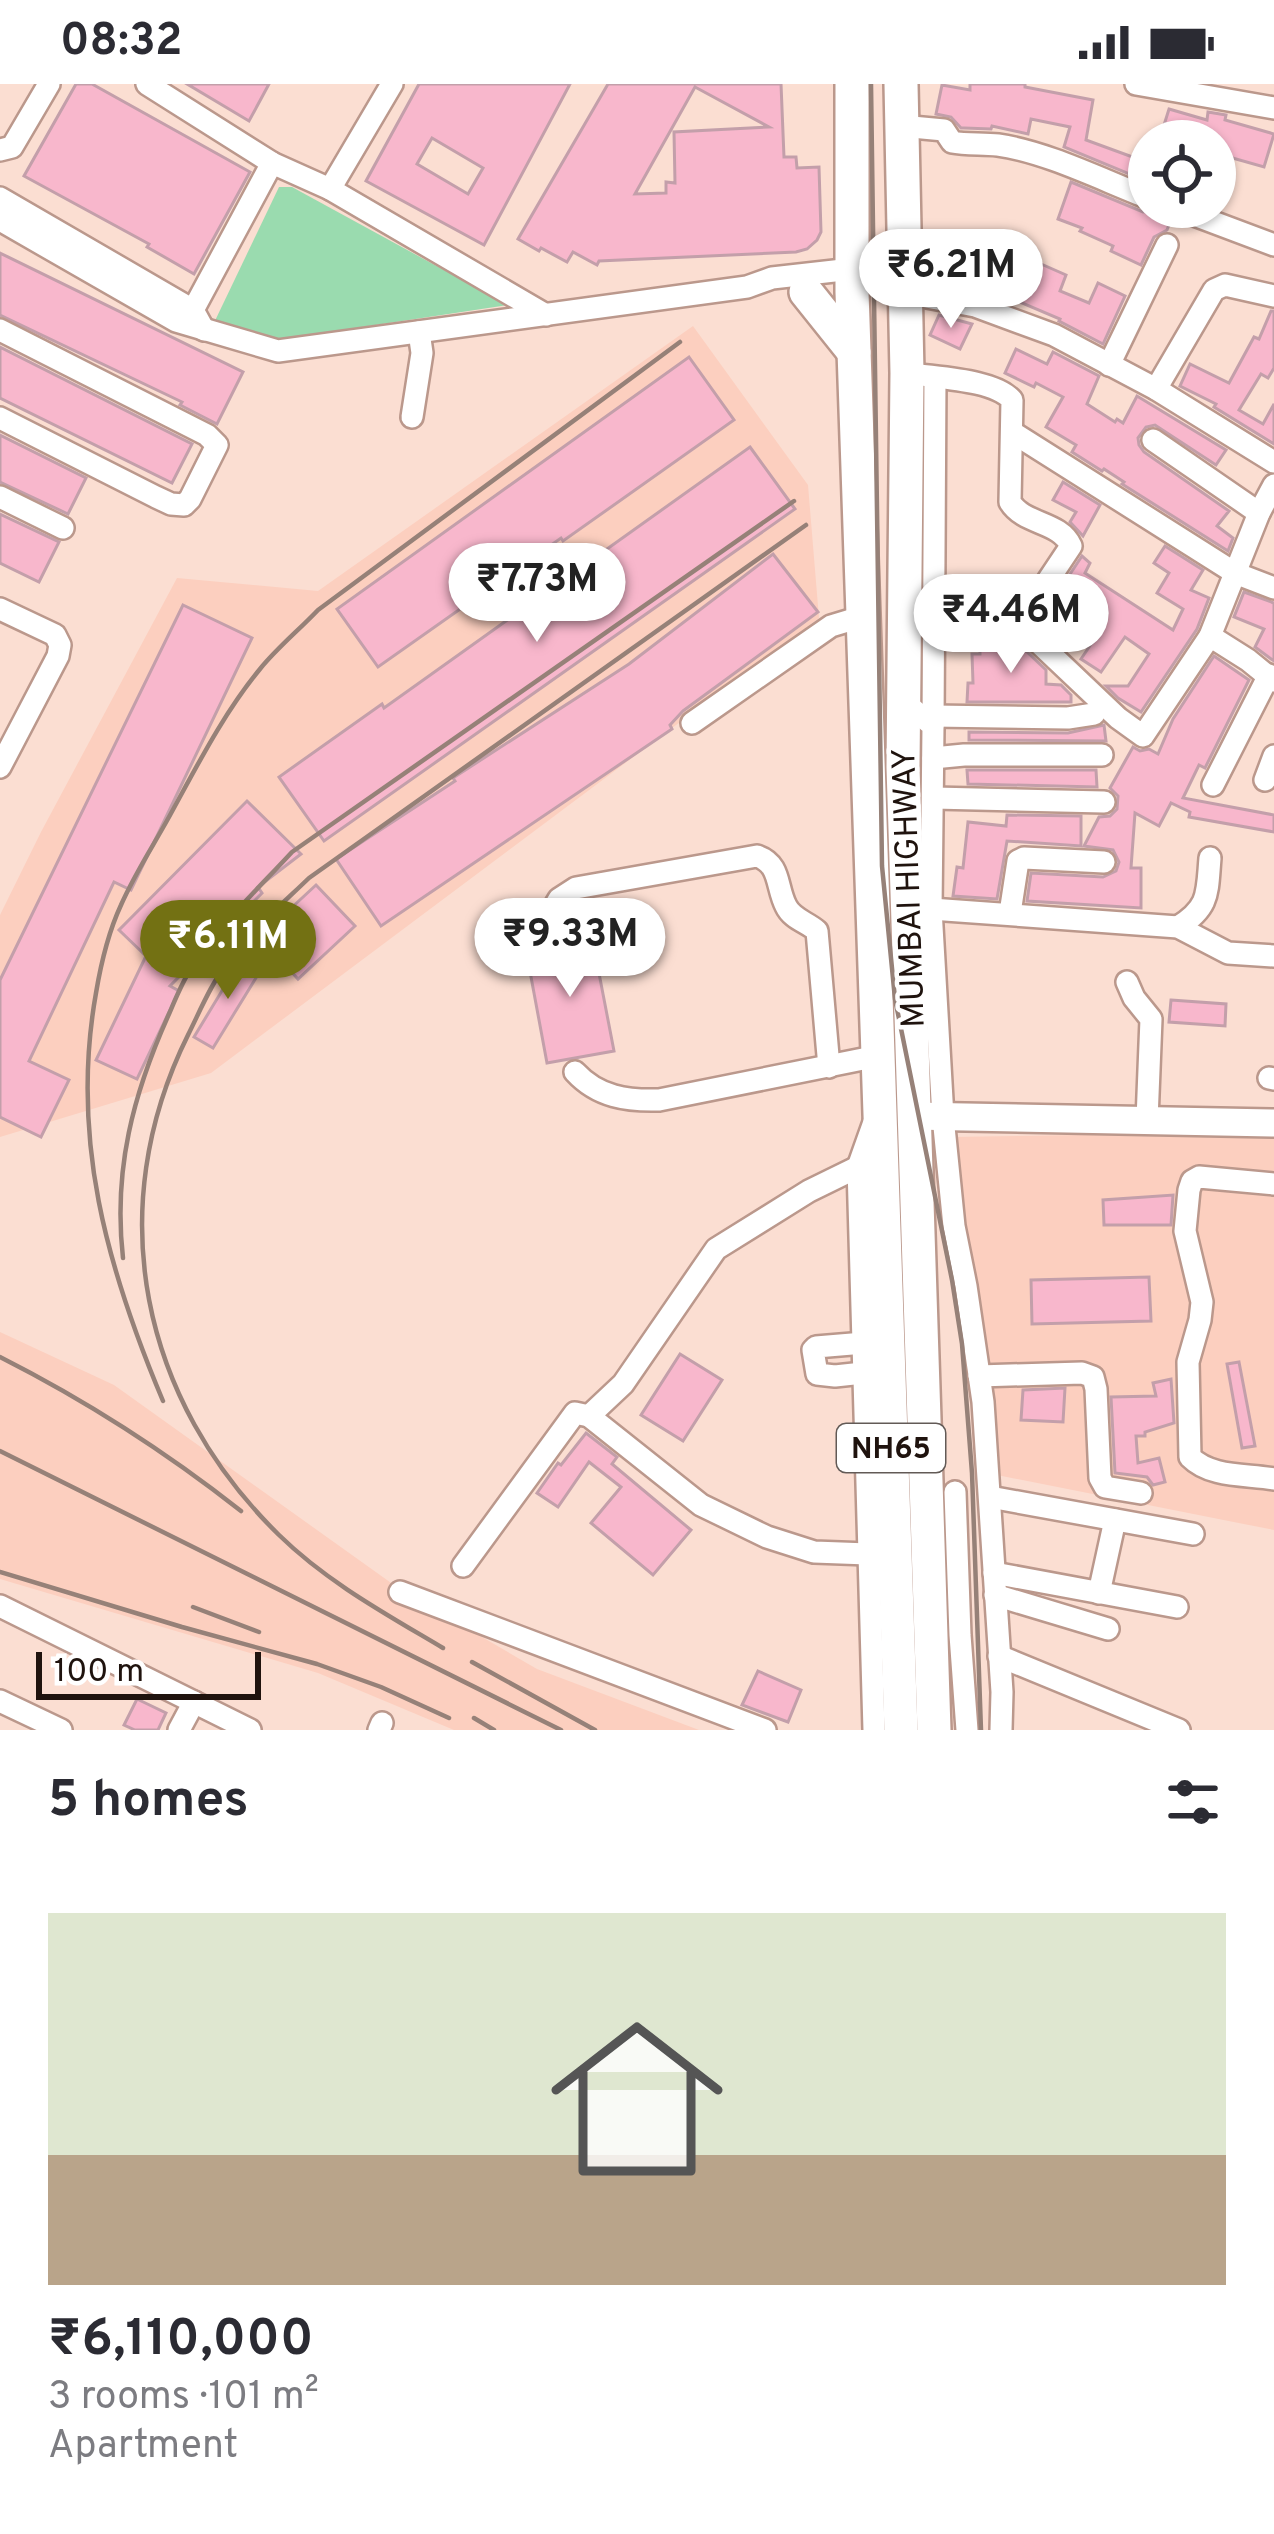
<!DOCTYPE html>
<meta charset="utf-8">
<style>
body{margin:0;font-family:Overpass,sans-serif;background:#f2f2f3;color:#2b2b33;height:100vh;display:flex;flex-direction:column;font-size:45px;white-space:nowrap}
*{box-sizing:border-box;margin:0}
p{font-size:39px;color:#7c7c81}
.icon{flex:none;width:66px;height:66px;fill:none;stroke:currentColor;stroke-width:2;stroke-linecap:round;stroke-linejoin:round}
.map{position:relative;height:1646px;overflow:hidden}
.side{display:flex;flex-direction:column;background:#fff;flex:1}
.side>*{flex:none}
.buttons{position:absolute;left:1128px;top:36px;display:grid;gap:24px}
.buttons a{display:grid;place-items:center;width:108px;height:108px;border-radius:50%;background:#fff;box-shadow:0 3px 9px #0004;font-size:60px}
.scale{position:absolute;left:36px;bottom:30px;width:225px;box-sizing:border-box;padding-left:12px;border:6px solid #1f130e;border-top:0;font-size:33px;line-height:42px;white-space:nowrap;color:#1f130e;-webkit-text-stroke:9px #fff;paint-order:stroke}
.price{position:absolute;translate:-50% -102px;padding:0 27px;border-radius:42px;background:#fff;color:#222;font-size:39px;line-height:78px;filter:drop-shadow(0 3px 6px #0008)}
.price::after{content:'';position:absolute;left:50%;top:72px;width:36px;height:27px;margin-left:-18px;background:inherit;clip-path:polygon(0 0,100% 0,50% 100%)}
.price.selected{background:#737113;color:#fff}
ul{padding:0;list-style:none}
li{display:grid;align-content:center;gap:24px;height:636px;padding:0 48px}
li+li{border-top:3px solid #e1e1e2}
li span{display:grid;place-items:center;height:372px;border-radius:0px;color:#555}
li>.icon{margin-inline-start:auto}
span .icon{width:216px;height:216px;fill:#fffc;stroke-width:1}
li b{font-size:51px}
h2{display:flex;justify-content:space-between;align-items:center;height:144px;padding:0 48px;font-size:51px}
.status{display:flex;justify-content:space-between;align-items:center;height:84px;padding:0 60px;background:#fff;direction:ltr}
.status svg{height:33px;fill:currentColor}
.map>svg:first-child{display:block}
.built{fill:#fccfbf}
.green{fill:#9adbaf}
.building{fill:#f8b7cc;stroke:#c39faa;stroke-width:3;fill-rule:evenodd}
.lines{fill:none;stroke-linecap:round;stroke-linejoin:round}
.minor-casing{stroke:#bb988c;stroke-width:26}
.major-casing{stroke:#bb988c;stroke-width:32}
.highway-casing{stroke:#bb988c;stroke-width:38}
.minor{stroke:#fff;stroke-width:21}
.major{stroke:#fff;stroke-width:27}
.highway{stroke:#fff;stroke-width:33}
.rail{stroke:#968178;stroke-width:4.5}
.labels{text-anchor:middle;stroke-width:9;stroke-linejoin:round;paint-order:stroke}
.shield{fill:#fff;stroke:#625a56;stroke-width:3}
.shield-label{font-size:30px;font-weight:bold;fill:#1f130e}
.street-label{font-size:33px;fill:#1f130e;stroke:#fff}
</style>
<div class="status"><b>08:32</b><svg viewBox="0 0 49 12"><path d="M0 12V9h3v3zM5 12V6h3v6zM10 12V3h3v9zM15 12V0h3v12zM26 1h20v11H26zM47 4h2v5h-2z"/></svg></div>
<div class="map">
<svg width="1274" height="1646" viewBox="0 0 1274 1646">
<rect width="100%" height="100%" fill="#fbded2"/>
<g class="built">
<polygon points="693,242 808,401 819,534 211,989 0,1053 0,831 41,748 177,494 318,507"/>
<polygon points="1274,1048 1274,1446 977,1387 949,1053"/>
<polygon points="0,1248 114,1301 401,1506 537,1585 699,1646 454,1646 318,1589 0,1495"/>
</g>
<polygon class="green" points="279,103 292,103 508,221 283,255 212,243"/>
<g class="building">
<polygon points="76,0 92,0 250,88 194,190 147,163 149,160 24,92"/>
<polygon points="187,0 269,0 249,37"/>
<path d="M419,0h151l-86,161 -118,-64zM432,54l51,30 -15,26 -51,-30z"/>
<path d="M608,0h173l3,73h12l1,11 22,-1 2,65 -4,8 -10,9 -11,3 -197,9 -2,4 -24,-13 -6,10 -26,-14 -2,3 -21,-12zM695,3l74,40 -95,5 1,51 -9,-1v11l-31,1z"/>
<polygon points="970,0 1025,0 1025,3 1093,16 1086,56 1149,79 1146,97 1064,63 1070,43 1031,35 1028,50 992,42 991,45 964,44 961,44 951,33 936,30 942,1 970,6"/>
<polygon points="1169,25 1207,36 1208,28 1226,31 1225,36 1274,50 1264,83 1215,69 1215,57 1159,57"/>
<polygon points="1071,98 1143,128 1158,126 1162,133 1170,138 1167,146 1154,153 1141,181 1111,167 1113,162 1080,147 1082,144 1058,135"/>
<polygon points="0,169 243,288 217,340 180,321 182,318 0,231"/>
<polygon points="1032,176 1066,191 1060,207 1089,219 1098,199 1125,212 1103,260 1059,237 1060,235 1015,216"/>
<polygon points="1271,227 1274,227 1274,284 1268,294 1261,290 1239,326 1263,340 1274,320 1274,360 1214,323 1216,320 1180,302 1190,280 1229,299 1254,253 1259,255"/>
<polygon points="939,231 972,240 960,265 930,251"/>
<polygon points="0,263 192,360 172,399 0,314"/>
<polygon points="1016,265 1047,280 1053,268 1099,292 1087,320 1115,338 1117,335 1123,339 1137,312 1226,366 1216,381 1155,341 1146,343 1138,354 1139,361 1144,368 1229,427 1217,442 1233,454 1228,467 1122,400 1124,398 1104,385 1102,387 1072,368 1076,361 1046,343 1063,313 1036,299 1034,303 1005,289"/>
<polygon points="689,273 734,336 563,457 561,454 378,583 337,525"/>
<polygon points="0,351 86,394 68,430 0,398"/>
<polygon points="750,363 795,425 324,757 279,693 382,620 384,624"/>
<polygon points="1063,398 1100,421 1083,452 1070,438 1076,428 1053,416"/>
<polygon points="0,430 59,458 39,498 0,479"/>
<polygon points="1165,462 1203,486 1191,506 1209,514 1197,545 1141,628 1118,614 1106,602 1128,602 1149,570 1125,553 1101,588 1081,575 1102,544 1069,522 1056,537 1045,528 1082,472 1090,479 1085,489 1173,546 1183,525 1157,509 1169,489 1154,479"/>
<polygon points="773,470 818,528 683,627 670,641 672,645 381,842 336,775 455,697 453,694 629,580"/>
<polygon points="1244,508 1274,519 1274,577 1255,563 1264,545 1234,533"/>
<polygon points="183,521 252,554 131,806 114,798 29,977 69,996 41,1053 0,1033 0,896"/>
<polygon points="1006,548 1046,586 1046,600 1061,601 1071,611 1071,618 967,618 968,599 973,599 972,570 980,570 980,564 990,564 990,555 999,555 999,550 1006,550"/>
<polygon points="1214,572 1249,596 1205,684 1199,681 1183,714 1274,731 1274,748 1189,733 1190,728 1171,719 1159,742 1135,729 1131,784 1141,784 1141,824 1027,817 1031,789 1103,793 1116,787 1119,778 1113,766 1084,762 1099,733 1110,732 1117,725 1118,712 1110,704 1133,663 1140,667 1149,665 1158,670 1173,635"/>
<polygon points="1104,641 1106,657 969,656 969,648 1068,649"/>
<polygon points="967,686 1096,686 1097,703 968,700"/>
<polygon points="247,717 301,770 258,803 262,809 170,902 179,907 137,995 96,976 146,872 119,846"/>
<polygon points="1007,731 1081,732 1081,762 1007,757 997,815 953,812 957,783 963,784 968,738 1006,742"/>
<polygon points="316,801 355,842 298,895 260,853"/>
<polygon points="592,853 614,967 547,979 526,866"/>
<polygon points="243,872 262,884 213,964 194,953"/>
<polygon points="1171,916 1226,920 1225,942 1169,938"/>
<polygon points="1173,1111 1171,1141 1104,1141 1103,1116"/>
<polygon points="1149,1193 1151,1237 1032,1240 1031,1196"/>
<polygon points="680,1270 722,1296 683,1357 641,1331"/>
<polygon points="1239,1278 1255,1362 1242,1364 1227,1280"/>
<polygon points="1171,1295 1174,1339 1145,1348 1145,1352 1136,1352 1138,1379 1159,1374 1165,1398 1153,1401 1147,1393 1115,1389 1111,1313 1156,1312 1153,1299"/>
<polygon points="1065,1304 1063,1338 1021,1336 1023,1306"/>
<polygon points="586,1349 617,1373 612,1380 691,1446 653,1491 591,1439 621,1403 589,1378 558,1423 537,1409 558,1379 561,1381"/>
<polygon points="758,1587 801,1606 788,1638 742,1621"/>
<polygon points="137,1615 166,1629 158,1646 135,1646 124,1641"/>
</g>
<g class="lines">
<defs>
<g id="minor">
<polyline points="147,0 272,79 330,105 546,231"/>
<polyline points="1136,0 1274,24"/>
<path d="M901,42l43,4 8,12c15,3 31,1 46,3 49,7 104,35 151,53"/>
<polyline points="0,66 12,63 49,0"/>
<polyline points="330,105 392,0"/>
<polyline points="0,114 193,226 204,246"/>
<polyline points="1173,123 1274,161"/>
<polyline points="0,136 176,237 278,267 747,203 772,194 852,185"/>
<polyline points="905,209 975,222 1054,251 1156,305 1274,378"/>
<polyline points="193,226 272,79"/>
<polyline points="0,246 207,351 217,361 190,415 184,421 171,420 156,413 0,334"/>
<polyline points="1109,281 1167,161"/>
<path d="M907,289c27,5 87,6 105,27l-2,102c14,23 50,19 61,44l-52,78 99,94 25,18 67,-100 49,-123 15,-28"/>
<polyline points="1156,305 1214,206 1225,201 1274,212"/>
<polyline points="412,333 422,269 419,248"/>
<polyline points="1012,348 1235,489 1274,504"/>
<polyline points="1153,356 1259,429"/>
<polyline points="0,413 63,444"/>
<polyline points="0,525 55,551 60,561 58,572 0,683"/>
<polyline points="1210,552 1248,576 1274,597"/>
<polyline points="902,616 933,642 931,825 943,1033 954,1142 966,1202 983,1318 1002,1608 1001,1646"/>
<polyline points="933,632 1068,634 1094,630"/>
<polyline points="692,639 831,542 864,532"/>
<polyline points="933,642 935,294"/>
<polyline points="933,674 964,671 1102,671"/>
<polyline points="1265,696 1274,672"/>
<polyline points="1213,701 1269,591"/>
<polyline points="934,714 1104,718"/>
<polyline points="931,825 1178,843 1228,869 1274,872"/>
<polyline points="1010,829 1018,777 1024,774 1104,778"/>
<path d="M543,842l16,-27 17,-11 181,-32c24,8 19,31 29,50 6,13 21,16 31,25l12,136"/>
<path d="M1178,843c32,-20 29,-34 32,-69"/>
<polyline points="1127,898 1134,914 1151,935 1147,1036"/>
<path d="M575,988c23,25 52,29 84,28l219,-44"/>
<polyline points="1269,994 1274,995"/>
<path d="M1274,1100l-75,-7 -7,4 -3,9 -4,41 17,71 -2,18 -12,42 2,95c21,21 57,17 84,22"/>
<polyline points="863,1289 835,1292 817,1290 813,1266 816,1263 864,1259"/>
<polyline points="979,1292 1082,1289 1093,1293 1096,1305 1100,1394 1105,1403 1141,1409"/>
<polyline points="589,1332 623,1300 716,1165 809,1107 858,1083"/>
<polyline points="955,1408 960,1551 967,1646"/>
<polyline points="990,1413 1193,1450"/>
<polyline points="463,1482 575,1329 589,1332 701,1421 767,1453 814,1468 868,1470"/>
<polyline points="994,1489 1177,1523"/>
<polyline points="400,1508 765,1646"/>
<polyline points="1099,1509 1115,1436"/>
<polyline points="995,1511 1108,1545"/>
<polyline points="0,1522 250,1646"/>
<polyline points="999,1572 1179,1646"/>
<polyline points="0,1617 61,1646"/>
<polyline points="179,1646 194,1618"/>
<polyline points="379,1646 382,1639"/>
<polyline points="874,1646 858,1083 874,1038"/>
</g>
<polyline id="major" points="913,1032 1274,1039"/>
<g id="highway">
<polyline points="852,0 852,208 901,1646"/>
<polyline points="901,0 907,289 903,683 934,1646"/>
<polyline points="806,208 854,268"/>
</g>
</defs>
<use href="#minor" class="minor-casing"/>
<use href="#major" class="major-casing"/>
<use href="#highway" class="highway-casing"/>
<use href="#minor" class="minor"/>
<use href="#major" class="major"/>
<use href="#highway" class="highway"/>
<g class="rail">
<polyline points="871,0 882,782 895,915 952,1196 962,1260 972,1389 981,1646"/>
<path d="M123,1174c-10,-88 10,-164 46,-244 6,-14 12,-29 20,-42 27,-44 68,-82 103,-120l502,-351"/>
<path d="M0,1273c85,43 166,95 241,154"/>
<path d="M163,1317c-56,-133 -93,-263 -67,-408 5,-30 12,-60 25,-88 13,-30 32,-59 48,-88 28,-51 54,-103 91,-148 17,-21 39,-39 58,-59l362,-268"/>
<polyline points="0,1367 561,1646"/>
<polyline points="0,1488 182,1543 317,1580 381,1603 449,1634"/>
<polyline points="193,1523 259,1548"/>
<path d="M443,1564c-57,-34 -116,-66 -164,-113 -138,-135 -178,-325 -91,-500 12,-24 23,-51 39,-72 23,-31 54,-58 82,-85l497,-353"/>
<polyline points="472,1578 595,1646"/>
<polyline points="474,1634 494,1646"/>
</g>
</g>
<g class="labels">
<rect class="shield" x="837" y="1340" width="108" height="48" rx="9"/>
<g class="shield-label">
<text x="891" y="1374">NH65</text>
</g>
<g class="street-label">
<text transform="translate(907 804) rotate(-92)" y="12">MUMBAI HIGHWAY</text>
</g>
</g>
</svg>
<div class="buttons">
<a><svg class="icon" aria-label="locate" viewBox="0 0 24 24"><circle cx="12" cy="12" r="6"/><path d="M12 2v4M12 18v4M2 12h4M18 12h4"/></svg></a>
</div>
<div class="scale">100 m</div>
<b class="price" style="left:951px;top:247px">₹6.21M</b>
<b class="price" style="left:537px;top:561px">₹7.73M</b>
<b class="price" style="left:1011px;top:592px">₹4.46M</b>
<b class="price" style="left:570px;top:916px">₹9.33M</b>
<b class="price selected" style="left:228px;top:918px">₹6.11M</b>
</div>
<section class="side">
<h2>5 homes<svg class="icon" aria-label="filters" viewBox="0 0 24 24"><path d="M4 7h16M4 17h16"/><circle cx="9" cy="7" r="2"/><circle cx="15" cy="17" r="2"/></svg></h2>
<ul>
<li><span style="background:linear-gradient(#dfe7d0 65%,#b9a48a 0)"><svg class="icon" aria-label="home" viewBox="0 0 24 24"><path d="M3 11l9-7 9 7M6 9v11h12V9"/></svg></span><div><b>₹6,110,000</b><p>3 rooms · 101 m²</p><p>Apartment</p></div></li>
</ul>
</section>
